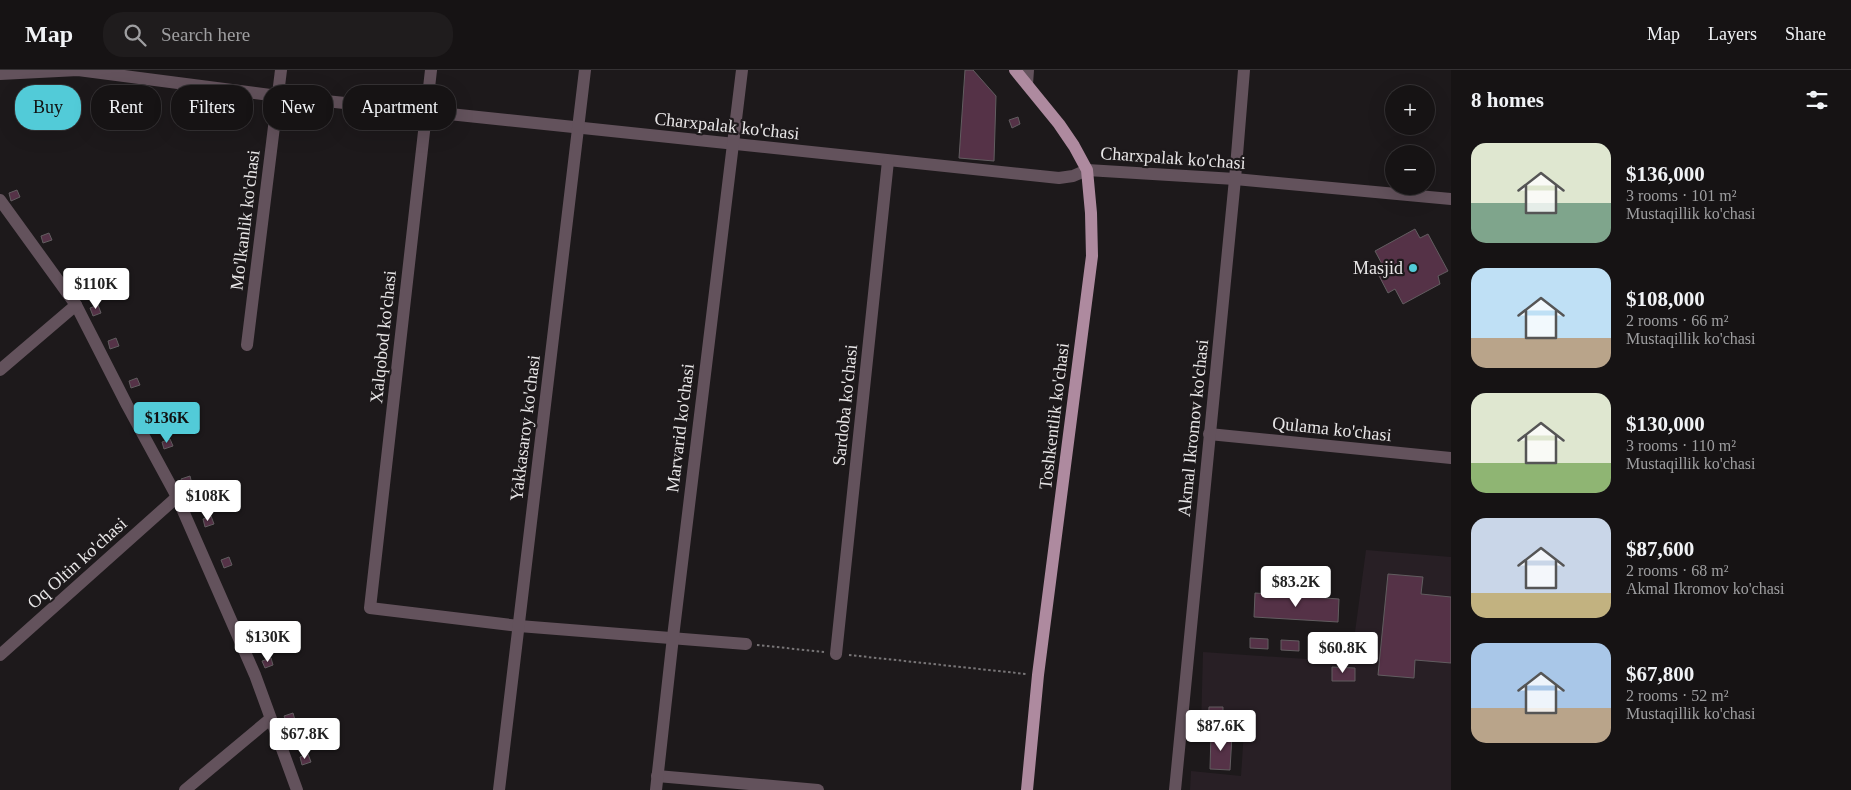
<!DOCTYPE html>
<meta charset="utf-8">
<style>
body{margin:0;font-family:"Times New Roman",serif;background:#1f1c1d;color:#f1f3f6;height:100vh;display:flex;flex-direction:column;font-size:19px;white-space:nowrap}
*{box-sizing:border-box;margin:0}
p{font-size:16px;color:#9e9ea0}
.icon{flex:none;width:28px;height:28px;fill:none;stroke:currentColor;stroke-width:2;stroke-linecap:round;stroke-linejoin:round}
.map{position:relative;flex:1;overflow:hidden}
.side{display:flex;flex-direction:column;background:#161314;width:400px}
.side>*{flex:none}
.hud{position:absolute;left:15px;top:15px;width:475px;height:45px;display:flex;gap:10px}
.fabs{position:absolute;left:1385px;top:15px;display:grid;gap:10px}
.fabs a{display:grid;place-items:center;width:50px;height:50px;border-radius:50%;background:#161314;box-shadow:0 5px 20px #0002,0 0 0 1px #353234;font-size:25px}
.price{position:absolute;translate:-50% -42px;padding:0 11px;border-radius:5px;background:#fff;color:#222;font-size:16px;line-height:32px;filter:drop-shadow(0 1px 2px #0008)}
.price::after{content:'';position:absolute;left:50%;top:30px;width:15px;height:11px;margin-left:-8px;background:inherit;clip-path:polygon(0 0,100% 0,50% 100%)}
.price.active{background:#52cbd8;color:#111}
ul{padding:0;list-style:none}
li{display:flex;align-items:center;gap:15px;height:125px;padding:0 20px}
li span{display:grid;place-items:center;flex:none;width:140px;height:100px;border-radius:15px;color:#555}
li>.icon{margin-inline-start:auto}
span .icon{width:60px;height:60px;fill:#fffc;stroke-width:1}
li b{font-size:21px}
h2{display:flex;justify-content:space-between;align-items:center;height:60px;padding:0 20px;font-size:21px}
.pill{padding:0 18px;border-radius:20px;background:#161314;box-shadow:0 5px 20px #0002,0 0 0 1px #353234;font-size:18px;line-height:45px}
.pill.active{background:#52cbd8;color:#111}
header{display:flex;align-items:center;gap:30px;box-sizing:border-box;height:70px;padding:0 25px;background:#161314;border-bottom:1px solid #353234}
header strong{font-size:24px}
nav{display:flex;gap:28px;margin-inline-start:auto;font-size:18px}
.search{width:350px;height:45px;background:#1f1c1d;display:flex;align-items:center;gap:12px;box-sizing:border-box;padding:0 18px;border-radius:20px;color:#9e9ea0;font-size:19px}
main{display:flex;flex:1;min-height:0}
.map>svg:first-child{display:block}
.built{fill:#281f25}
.building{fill:#553247;stroke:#625d60}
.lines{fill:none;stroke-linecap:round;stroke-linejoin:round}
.path{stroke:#787577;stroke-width:2;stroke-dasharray:2.5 2.5;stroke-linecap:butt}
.minor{stroke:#63525c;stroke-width:12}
.major{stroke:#ae8a9f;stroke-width:12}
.poi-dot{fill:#52cbd8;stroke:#1d191b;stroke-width:2}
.labels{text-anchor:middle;stroke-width:4.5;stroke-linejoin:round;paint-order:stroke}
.street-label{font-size:18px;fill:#e8e6e7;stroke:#1d191b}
.poi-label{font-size:18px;fill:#e8e6e7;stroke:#1d191b;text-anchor:end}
</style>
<header>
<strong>Map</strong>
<div class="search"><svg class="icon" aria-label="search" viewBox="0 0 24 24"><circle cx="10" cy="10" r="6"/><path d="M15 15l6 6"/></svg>Search here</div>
<nav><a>Map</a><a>Layers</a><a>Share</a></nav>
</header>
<main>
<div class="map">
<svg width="1451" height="720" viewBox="0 0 1451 720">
<rect width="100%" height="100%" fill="#1d191b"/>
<polygon class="built" points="1366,480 1451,487 1451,720 1190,720 1191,701 1241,706 1244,660 1201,657 1203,582 1351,592"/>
<g class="building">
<polygon points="965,0 973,0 996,26 994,91 959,88"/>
<polygon points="1018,47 1020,54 1012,58 1009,50"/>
<polygon points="17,120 20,127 11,131 9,123"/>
<polygon points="1415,159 1420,168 1428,164 1448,201 1438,206 1440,214 1403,234 1395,219 1388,223 1376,200 1383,196 1375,181"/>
<polygon points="49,163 52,170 43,173 41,166"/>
<polygon points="83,208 85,216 77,219 74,211"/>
<polygon points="98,235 101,243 93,246 90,238"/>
<polygon points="116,268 119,276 110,279 108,271"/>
<polygon points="137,308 140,315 131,318 129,311"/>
<polygon points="156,343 159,351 150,354 148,346"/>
<polygon points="170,369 173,376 164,379 162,372"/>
<polygon points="190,406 192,414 184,417 181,409"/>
<polygon points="211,446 214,454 205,457 203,449"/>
<polygon points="229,487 232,495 224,498 221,490"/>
<polygon points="1388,504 1423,507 1421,524 1451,527 1451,593 1415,590 1414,608 1378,605"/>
<polygon points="1255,523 1339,529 1338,552 1254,547"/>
<polygon points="259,560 262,567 253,570 250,563"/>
<polygon points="1250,568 1268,569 1268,579 1250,578"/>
<polygon points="1281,570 1299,571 1299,581 1281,580"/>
<polygon points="1312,572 1330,573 1329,584 1311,583"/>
<polygon points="271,588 273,595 265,598 262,591"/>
<polygon points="1332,597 1355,598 1355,611 1332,611"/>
<polygon points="1209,637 1223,637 1223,658 1208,657"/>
<polygon points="293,643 295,650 287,653 284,646"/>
<polygon points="1211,664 1232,665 1230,700 1210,699"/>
<polygon points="308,684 311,692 302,695 300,687"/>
</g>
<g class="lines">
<g class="path">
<polyline points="757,575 824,582"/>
<polyline points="849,585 1026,604"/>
</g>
<g class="minor">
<polyline points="431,0 370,538 519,556 746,574"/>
<polyline points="0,4 78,0 278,26 1059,108 1073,106 1087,100 1235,109 1451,129"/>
<polyline points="1027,14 1028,0"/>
<polyline points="0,130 76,235 127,335 177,427 255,605 297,720"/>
<polyline points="247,275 281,0"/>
<polyline points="0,300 76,235"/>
<polyline points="1209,364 1451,388"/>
<polyline points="836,584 888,91"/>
<polyline points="0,585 177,427"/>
<polyline points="657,706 818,720"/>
<polyline points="185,720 270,649"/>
<polyline points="499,720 585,0"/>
<polyline points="656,720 673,567 742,0"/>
<polyline points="1175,720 1235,109 1244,0"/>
</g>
<polyline class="major" points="1015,0 1059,54 1074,76 1087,100 1091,143 1092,186 1038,605 1027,720"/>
</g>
<circle class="poi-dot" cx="1413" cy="198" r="5"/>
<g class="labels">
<g class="street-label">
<text transform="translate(727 56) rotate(6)" y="6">Charxpalak ko'chasi</text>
<text transform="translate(1173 88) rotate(4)" y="6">Charxpalak ko'chasi</text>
<text transform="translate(245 150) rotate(-83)" y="6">Mo'lkanlik ko'chasi</text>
<text transform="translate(383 267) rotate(-84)" y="6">Xalqobod ko'chasi</text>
<text transform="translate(845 335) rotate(-84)" y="6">Sardoba ko'chasi</text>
<text transform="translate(1054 346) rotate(-83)" y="6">Toshkentlik ko'chasi</text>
<text transform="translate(525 358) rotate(-83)" y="6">Yakkasaroy ko'chasi</text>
<text transform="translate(680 358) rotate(-83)" y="6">Marvarid ko'chasi</text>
<text transform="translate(1193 358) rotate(-84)" y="6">Akmal Ikromov ko'chasi</text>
<text transform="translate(1332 359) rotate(6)" y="6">Qulama ko'chasi</text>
<text transform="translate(77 493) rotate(-42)" y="6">Oq Oltin ko'chasi</text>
</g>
<g class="poi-label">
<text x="1403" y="204">Masjid</text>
</g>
</g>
</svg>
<div class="fabs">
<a>+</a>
<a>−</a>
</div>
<b class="price" style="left:96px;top:240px">$110K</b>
<b class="price active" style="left:167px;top:374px">$136K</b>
<b class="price" style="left:208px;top:452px">$108K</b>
<b class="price" style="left:1296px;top:538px">$83.2K</b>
<b class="price" style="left:268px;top:593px">$130K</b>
<b class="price" style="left:1343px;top:604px">$60.8K</b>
<b class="price" style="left:1221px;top:682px">$87.6K</b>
<b class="price" style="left:305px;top:690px">$67.8K</b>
<div class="hud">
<a class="pill active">Buy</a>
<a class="pill">Rent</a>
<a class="pill">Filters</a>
<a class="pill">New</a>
<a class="pill">Apartment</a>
</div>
</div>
<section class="side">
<h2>8 homes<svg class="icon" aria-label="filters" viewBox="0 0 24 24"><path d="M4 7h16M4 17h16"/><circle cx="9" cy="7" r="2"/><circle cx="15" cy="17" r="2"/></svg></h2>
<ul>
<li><span style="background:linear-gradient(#dfe7d0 60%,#7fa58c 0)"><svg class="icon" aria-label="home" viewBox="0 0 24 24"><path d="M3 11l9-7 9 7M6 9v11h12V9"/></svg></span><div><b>$136,000</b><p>3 rooms · 101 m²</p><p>Mustaqillik ko'chasi</p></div></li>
<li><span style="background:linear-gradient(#bfe0f5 70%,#b9a48a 0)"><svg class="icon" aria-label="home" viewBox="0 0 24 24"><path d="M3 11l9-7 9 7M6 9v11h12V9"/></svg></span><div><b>$108,000</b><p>2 rooms · 66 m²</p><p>Mustaqillik ko'chasi</p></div></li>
<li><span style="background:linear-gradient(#dfe7d0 70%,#8fb573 0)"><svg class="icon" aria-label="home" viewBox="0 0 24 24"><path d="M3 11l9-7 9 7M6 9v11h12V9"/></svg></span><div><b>$130,000</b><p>3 rooms · 110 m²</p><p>Mustaqillik ko'chasi</p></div></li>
<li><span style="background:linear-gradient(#c9d6e8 75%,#c2b280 0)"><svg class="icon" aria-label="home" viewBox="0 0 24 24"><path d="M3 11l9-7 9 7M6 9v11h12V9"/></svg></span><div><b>$87,600</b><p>2 rooms · 68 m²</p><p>Akmal Ikromov ko'chasi</p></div></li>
<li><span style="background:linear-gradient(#a9c7e8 65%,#b9a48a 0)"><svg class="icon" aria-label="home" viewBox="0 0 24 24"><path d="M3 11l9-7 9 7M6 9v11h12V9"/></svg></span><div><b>$67,800</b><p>2 rooms · 52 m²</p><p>Mustaqillik ko'chasi</p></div></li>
</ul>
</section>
</main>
